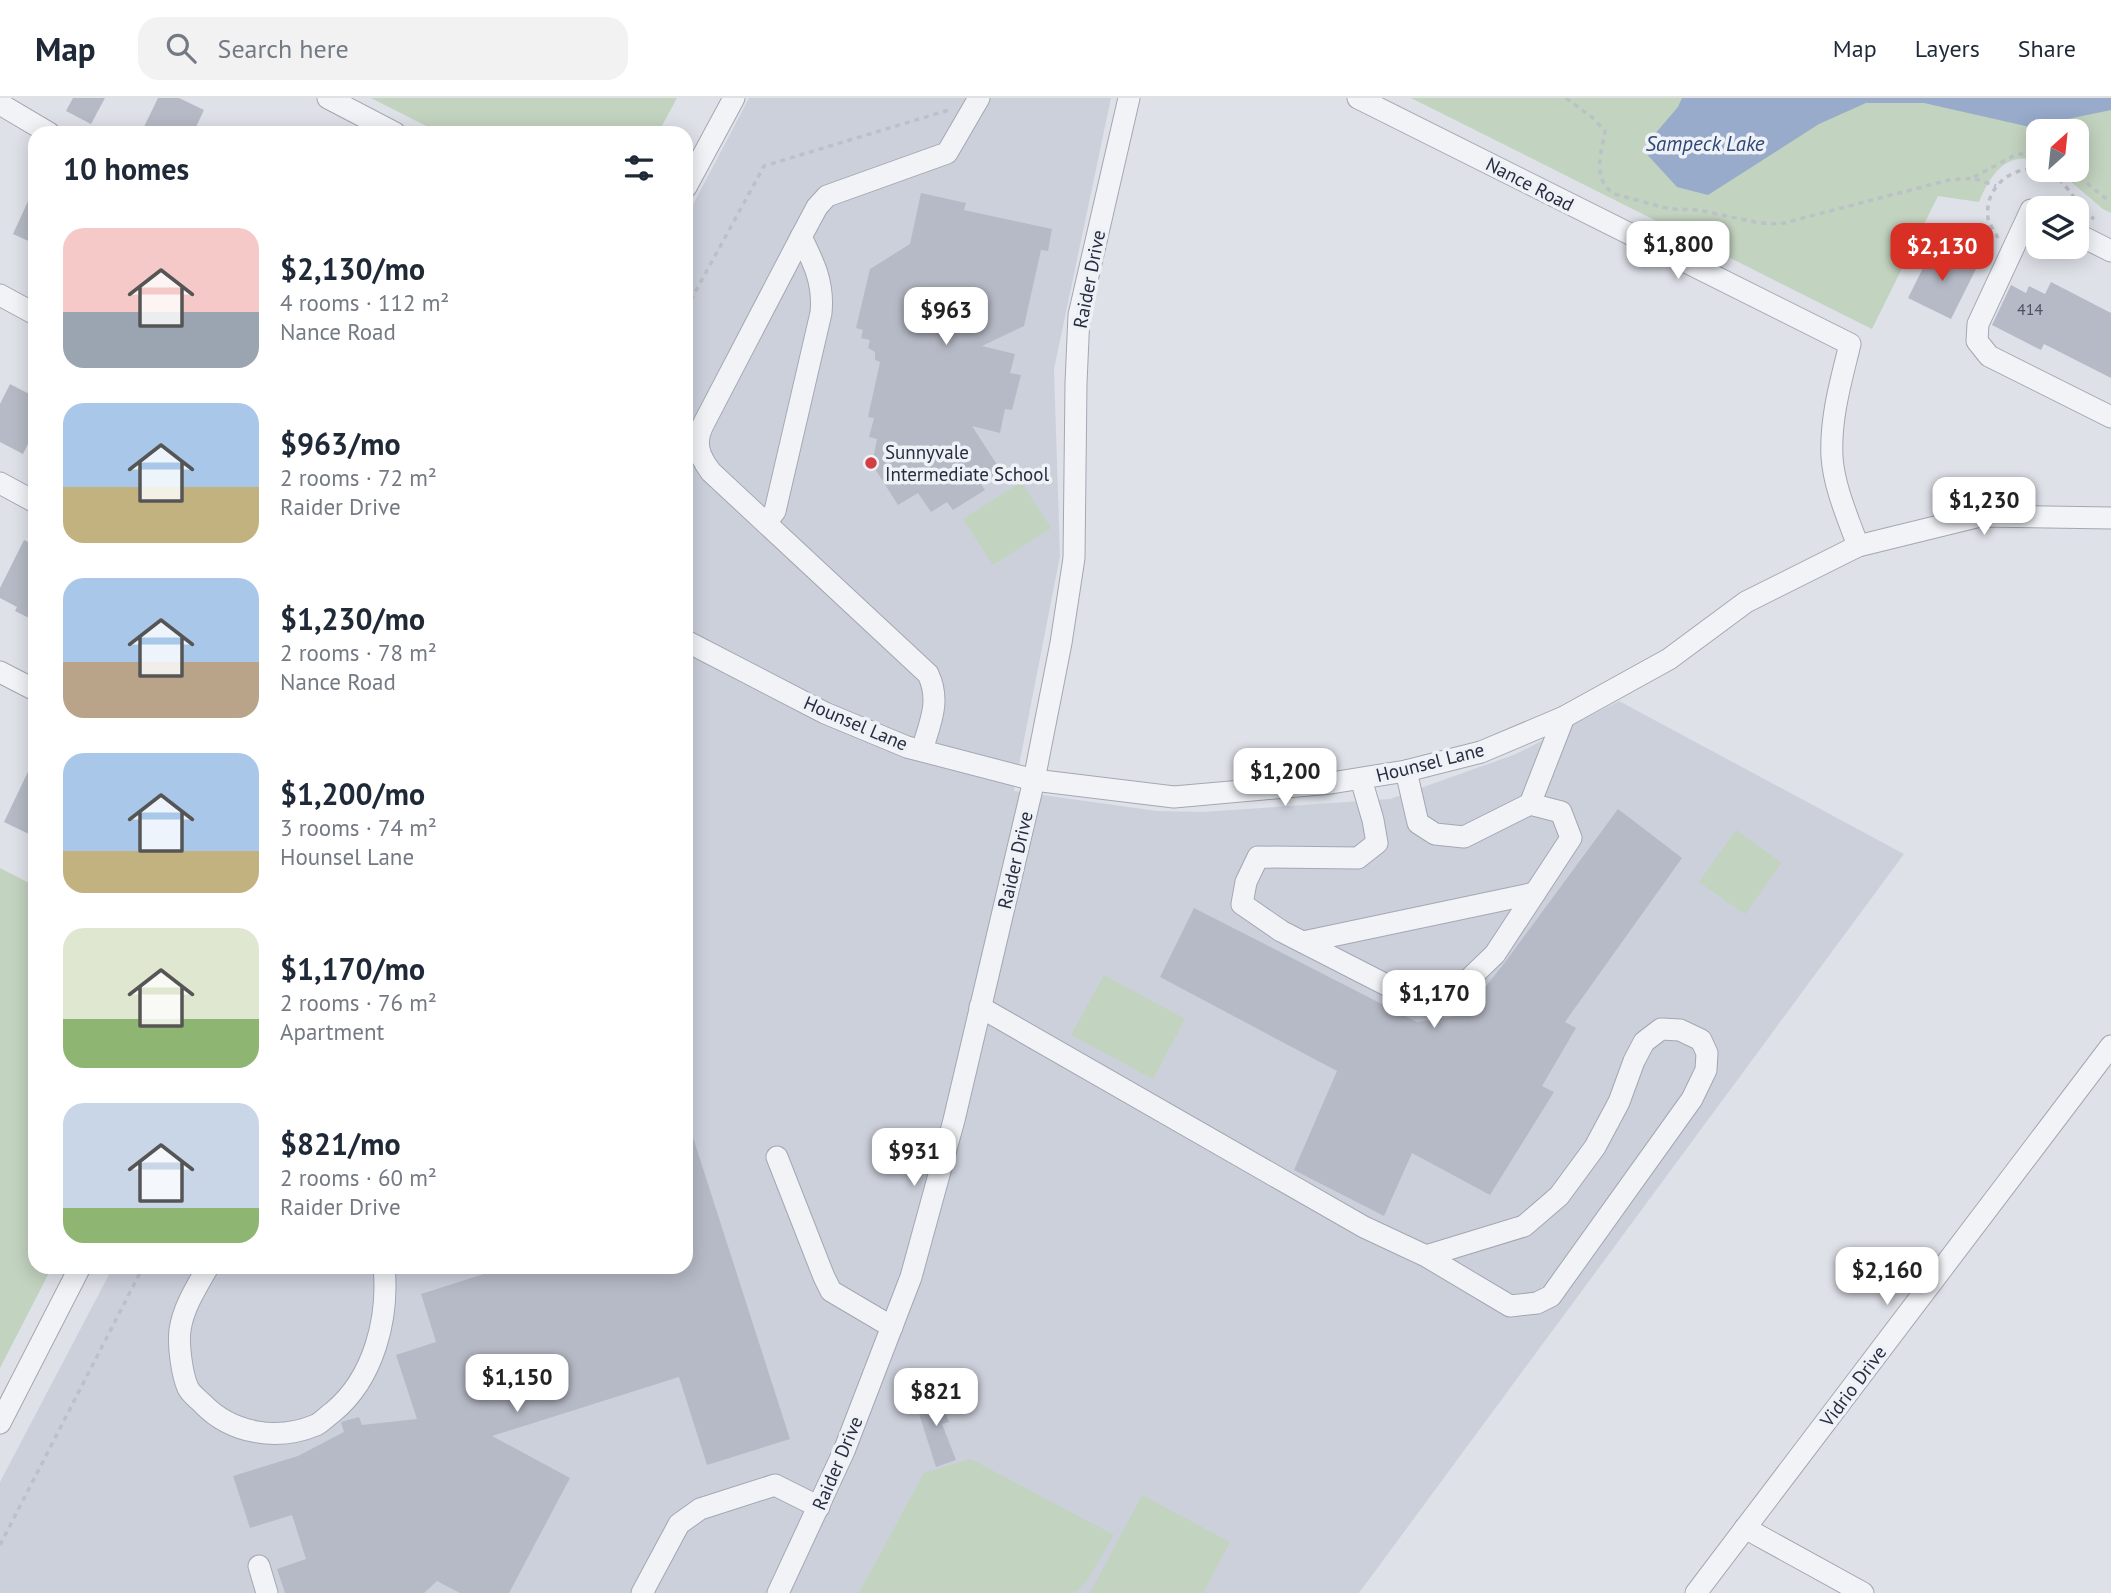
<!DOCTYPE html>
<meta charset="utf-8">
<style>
body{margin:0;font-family:"PT Sans",sans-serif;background:#f2f2f3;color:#1f2937;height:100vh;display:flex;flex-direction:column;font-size:26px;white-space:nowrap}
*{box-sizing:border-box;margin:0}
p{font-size:23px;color:#747a83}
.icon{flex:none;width:38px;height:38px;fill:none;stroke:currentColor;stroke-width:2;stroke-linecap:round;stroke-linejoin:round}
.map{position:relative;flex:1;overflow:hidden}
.side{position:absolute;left:28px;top:28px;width:665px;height:1148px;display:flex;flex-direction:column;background:#fff;border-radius:21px;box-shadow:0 4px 18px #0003}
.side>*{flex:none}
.needle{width:46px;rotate:27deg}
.fabs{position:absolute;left:2026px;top:21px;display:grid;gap:14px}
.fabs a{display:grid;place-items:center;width:63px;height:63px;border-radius:14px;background:#fff;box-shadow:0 4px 18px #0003;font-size:35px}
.price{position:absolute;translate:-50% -60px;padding:0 16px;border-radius:14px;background:#fff;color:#222;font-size:23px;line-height:46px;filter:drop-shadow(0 2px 4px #0008)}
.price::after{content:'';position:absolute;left:50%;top:42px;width:21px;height:16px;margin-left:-10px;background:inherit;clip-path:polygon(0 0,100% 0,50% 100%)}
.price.on{background:#d93025;color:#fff}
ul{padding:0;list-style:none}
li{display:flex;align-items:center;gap:21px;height:175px;padding:0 35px}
li span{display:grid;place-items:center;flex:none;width:196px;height:140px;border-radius:21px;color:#555}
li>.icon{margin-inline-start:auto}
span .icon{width:84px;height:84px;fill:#fffc;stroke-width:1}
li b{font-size:30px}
h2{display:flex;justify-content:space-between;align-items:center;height:84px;padding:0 35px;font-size:30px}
header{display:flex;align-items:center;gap:42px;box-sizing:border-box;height:98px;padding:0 35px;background:#fff;border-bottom:2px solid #e0e1e3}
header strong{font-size:33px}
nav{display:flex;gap:38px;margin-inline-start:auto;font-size:24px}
.search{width:490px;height:63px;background:#f2f2f3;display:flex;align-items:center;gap:18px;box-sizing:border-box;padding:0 24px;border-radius:21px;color:#747a83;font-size:26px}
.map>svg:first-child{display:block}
.built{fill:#ccd0db}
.green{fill:#c2d3bf}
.water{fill:#98abcb}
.building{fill:#b6bac6}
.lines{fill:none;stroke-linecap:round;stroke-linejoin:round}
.minor-casing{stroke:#a4a7b3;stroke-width:23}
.path{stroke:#bcc0c7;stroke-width:3.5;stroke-dasharray:5 5;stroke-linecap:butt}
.minor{stroke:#f1f3f7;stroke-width:21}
.poi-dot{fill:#d43d43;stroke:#eef1f6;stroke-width:2.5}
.labels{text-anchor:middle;stroke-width:7;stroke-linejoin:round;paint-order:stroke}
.number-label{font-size:16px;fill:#4b5062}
.street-label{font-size:19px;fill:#272d40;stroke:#eef1f6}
.poi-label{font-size:19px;fill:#272d40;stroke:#eef1f6;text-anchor:start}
.water-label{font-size:21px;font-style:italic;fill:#2f4776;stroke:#eef1f6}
</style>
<header>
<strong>Map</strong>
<div class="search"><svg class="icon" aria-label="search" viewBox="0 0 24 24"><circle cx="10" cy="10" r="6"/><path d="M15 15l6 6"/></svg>Search here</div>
<nav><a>Map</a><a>Layers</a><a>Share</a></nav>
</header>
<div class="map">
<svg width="2111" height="1495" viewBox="0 0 2111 1495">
<rect width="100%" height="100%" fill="#dfe1e9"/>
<polygon class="built" points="749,0 1111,0 1054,271 1060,458 1014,693 1157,713 1203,714 1390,701 1516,656 1619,603 1904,756 1359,1495 0,1495 0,1384 113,1169 686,1169 686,120"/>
<g class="green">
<polygon points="371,0 677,0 658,35 440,35"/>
<path d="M1411,0h700v115l-8,-4 -46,-39h20v-39h-38v30c-34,-11 -49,15 -60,41l-41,-6 -66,133z"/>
<polygon points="1021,384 1051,430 993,467 963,421"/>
<polygon points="1736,732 1782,765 1745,816 1699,784"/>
<polygon points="0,770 35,788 35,1169 52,1169 0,1270"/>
<polygon points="1104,877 1185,921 1153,981 1071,937"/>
<polygon points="971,1361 1114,1437 1087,1483 1074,1495 859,1495 924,1375"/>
<polygon points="1142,1397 1230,1444 1203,1495 1090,1495"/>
</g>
<polygon class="water" points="1682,0 2111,0 2111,12 2030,29 1924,5 1866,5 1819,26 1708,97 1677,89 1642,51 1678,9"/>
<g class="building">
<polygon points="73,0 105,0 91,26 66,13"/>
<polygon points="158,0 179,0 204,12 193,35 141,35"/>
<polygon points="35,88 35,146 13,136"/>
<polygon points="921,95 966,105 964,112 1052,131 1048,153 1041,152 1024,228 982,248 1015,256 1010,275 1021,277 1012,312 1005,311 1000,335 972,328 1001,373 981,386 985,392 953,412 947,404 931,414 918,395 898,407 872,366 877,341 869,339 874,320 868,319 880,264 875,262 875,254 868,250 870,242 861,240 863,232 856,230 870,171 910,146"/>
<polygon points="1934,148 1977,169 1951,221 1908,200"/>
<polygon points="2051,184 2111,215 2111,280 2044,246 2041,252 1992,227 2011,187 2026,195 2029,188 2045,196"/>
<polygon points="10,286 35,299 35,332 23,356 0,344 0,306"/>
<polygon points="24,442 35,447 35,523 15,513 17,509 0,500 0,490"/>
<polygon points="35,659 35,739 4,724"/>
<polygon points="1618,711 1682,760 1565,924 1576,930 1542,988 1554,994 1490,1097 1412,1055 1384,1118 1294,1072 1337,973 1160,879 1194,810 1417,924 1463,917 1506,863"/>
<polygon points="686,1027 689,1027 790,1341 707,1367 679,1279 492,1338 570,1380 509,1495 460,1495 437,1483 424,1495 285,1495 277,1471 306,1461 292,1417 250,1430 233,1378 298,1358 344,1334 341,1324 359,1319 362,1327 417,1321 396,1257 436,1244 421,1196 506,1169 686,1169"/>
<polygon points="939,1295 949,1324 942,1326 956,1362 936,1369 915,1303"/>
</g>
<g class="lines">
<defs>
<g id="minor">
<polyline points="328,0 395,35"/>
<path d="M1358,0l492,246c-9,37 -20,74 -18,113 2,30 16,61 26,89"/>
<polyline points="0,6 49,35"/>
<polyline points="686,89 734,0"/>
<polyline points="2039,116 2031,112 1978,226 1977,243 1989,258 2111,319"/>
<polyline points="2077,136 2111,153"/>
<polyline points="0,197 35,216"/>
<polyline points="0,385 35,404"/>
<path d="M766,425l9,-12 46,-198c3,-30 -7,-50 -20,-76"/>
<polyline points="686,543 825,615 907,649 1034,682 1174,699 1331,685 1406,673 1481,654 1564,619 1669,561 1746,504 1858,448 1980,418 2111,420"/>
<polyline points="0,574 35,592"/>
<path d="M922,652c8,-27 19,-49 6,-76l-217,-202c-13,-17 -17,-30 -7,-49l97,-186 16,-30 10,-11 120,-43 32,-55"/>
<polyline points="1361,681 1373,722 1377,745 1358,760 1258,759 1246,784 1242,806 1281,833 1408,898 1439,893 1465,885 1495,856 1571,740 1561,714 1530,706 1464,739 1435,736 1418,725 1406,673"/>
<polyline points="1530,706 1564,619"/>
<polyline points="1303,844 1535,795"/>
<polyline points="980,909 1364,1129 1426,1158 1524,1128 1559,1098 1595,1049 1619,1004 1634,963 1644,944 1661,931 1680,932 1701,942 1707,955 1706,972 1692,1001 1551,1198 1537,1205 1510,1208 1426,1158"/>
<polyline points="777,1059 824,1179 831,1193 892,1229"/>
<path d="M208,1169c-11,19 -25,41 -28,63 -2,15 2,45 8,58 3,6 10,11 15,16 29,30 75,37 113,21 6,-3 11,-9 17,-13 41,-34 56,-94 51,-145"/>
<polyline points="0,1325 80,1169"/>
<polyline points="1745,1430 1863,1495"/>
<polyline points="259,1468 267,1495"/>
<polyline points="642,1495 679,1426 700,1411 775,1387 819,1409"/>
<polyline points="778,1495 844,1353 911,1179 954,1022 1034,682 1061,545 1074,460 1076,285 1079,217 1129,0"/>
<polyline points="1696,1495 2111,948"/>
</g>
</defs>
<use href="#minor" class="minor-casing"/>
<g class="path">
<path d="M1566,0l27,20 12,13c-4,23 -13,48 9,63l56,15 29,1 60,13 21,1 169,-44 24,-2 23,8"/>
<path d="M2041,72c27,7 32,34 53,49"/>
<polyline points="2072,72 2102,98 2111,103"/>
<polyline points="1974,79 2017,56 2039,56"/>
<path d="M1998,140c-3,-6 -9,-14 -10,-20 -4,-30 23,-52 51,-49"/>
<polyline points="686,211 764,68 952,11"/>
<polyline points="0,1447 143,1169"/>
</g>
<use href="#minor" class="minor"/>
</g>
<circle class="poi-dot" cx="871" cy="365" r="7"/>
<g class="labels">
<g class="number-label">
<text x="2030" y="217">414</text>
</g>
<g class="street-label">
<text transform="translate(1530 86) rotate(27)" y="7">Nance Road</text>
<text transform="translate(1089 181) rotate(-79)" y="7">Raider Drive</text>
<text transform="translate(856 625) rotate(23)" y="7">Hounsel Lane</text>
<text transform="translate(1430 664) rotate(-14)" y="7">Hounsel Lane</text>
<text transform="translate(1015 762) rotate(-77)" y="7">Raider Drive</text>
<text transform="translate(1853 1288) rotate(-53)" y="7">Vidrio Drive</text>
<text transform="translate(837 1365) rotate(-67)" y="7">Raider Drive</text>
</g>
<g class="poi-label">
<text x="885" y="361">Sunnyvale<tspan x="885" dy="22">Intermediate School</tspan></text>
</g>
<g class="water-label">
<text x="1705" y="53">Sampeck Lake</text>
</g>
</g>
</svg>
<div class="fabs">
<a><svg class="needle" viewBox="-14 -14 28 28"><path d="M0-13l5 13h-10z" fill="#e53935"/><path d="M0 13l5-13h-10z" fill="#747a83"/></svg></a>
<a><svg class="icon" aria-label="layers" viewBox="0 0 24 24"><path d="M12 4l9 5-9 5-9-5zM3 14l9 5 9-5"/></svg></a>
</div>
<b class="price" style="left:1678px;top:183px">$1,800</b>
<b class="price on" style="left:1942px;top:185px">$2,130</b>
<b class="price" style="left:946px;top:249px">$963</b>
<b class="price" style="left:1984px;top:439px">$1,230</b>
<b class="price" style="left:1285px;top:710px">$1,200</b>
<b class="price" style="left:1434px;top:932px">$1,170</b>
<b class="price" style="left:914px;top:1090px">$931</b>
<b class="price" style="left:1887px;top:1209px">$2,160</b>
<b class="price" style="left:517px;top:1316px">$1,150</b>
<b class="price" style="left:936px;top:1330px">$821</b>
<section class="side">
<h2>10 homes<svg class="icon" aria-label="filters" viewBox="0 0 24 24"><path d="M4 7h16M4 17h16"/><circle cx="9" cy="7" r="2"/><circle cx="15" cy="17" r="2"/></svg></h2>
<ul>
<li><span style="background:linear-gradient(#f6c9c9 60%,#9aa5b1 0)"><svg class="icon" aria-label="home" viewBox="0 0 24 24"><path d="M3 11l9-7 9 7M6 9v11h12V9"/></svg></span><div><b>$2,130/mo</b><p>4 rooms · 112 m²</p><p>Nance Road</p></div></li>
<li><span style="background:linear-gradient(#a9c7e8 60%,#c2b280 0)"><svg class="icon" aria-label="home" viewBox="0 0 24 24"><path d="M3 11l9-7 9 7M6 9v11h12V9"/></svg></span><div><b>$963/mo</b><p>2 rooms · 72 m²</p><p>Raider Drive</p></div></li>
<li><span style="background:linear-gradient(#a9c7e8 60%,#b9a48a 0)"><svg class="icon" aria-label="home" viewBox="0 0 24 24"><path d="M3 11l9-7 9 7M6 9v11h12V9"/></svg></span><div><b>$1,230/mo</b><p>2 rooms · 78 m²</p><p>Nance Road</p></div></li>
<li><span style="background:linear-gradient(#a9c7e8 70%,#c2b280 0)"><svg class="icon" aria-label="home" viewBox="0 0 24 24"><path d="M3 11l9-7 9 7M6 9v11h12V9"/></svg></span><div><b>$1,200/mo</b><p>3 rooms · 74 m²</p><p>Hounsel Lane</p></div></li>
<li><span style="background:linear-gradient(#dfe7d0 65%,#8fb573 0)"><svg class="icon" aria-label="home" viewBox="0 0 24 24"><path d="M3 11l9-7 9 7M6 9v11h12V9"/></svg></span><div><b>$1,170/mo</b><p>2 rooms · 76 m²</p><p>Apartment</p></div></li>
<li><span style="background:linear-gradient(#c9d6e8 75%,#8fb573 0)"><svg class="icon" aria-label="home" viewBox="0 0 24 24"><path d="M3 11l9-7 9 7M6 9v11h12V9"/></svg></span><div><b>$821/mo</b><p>2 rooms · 60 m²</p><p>Raider Drive</p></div></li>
</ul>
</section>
</div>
